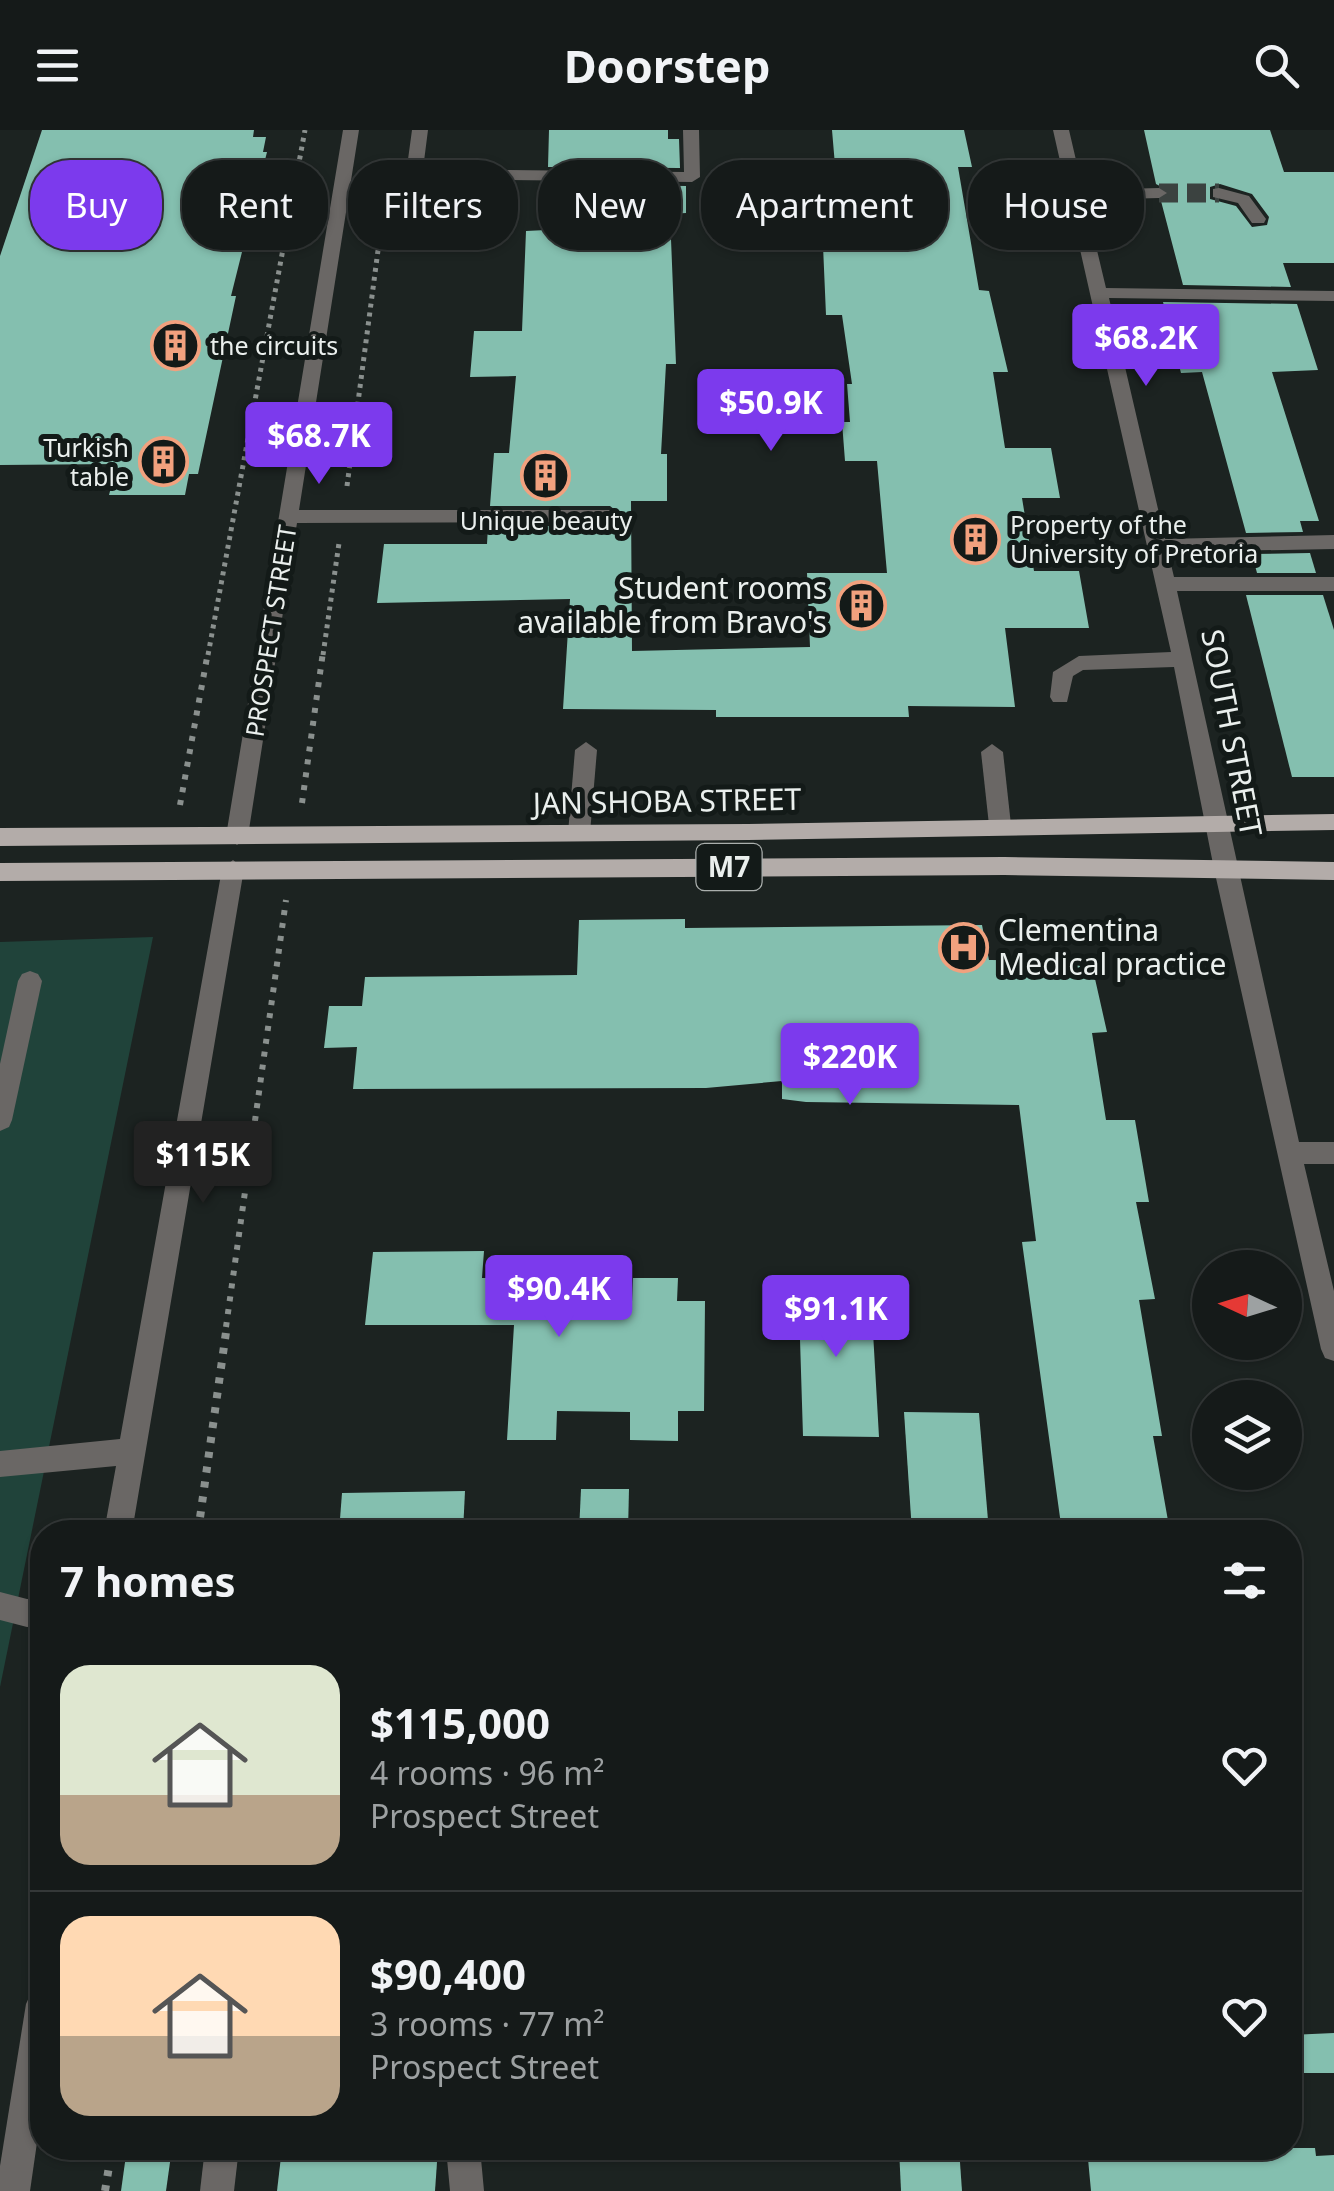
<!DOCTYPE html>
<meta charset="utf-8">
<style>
body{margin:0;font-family:"Noto Sans",sans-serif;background:#1e2322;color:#f1f3f6;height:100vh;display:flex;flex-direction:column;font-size:38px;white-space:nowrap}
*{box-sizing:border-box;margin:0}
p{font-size:32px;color:#9da1a2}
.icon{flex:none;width:55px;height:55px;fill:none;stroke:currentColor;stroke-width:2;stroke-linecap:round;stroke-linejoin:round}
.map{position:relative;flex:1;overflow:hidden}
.drawer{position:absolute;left:30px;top:1390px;width:1272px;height:640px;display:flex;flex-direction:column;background:#151a19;border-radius:40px;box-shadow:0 2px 8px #0004,0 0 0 2px #343838}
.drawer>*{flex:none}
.banner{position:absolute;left:30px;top:30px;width:1275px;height:90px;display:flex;gap:20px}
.needle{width:65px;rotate:274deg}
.fabs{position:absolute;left:1192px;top:1120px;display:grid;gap:20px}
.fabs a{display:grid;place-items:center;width:110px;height:110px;border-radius:50%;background:#151a19;box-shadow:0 2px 8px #0004,0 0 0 2px #343838;font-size:50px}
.price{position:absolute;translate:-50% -85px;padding:0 22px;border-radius:10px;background:#7c3aed;color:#fff;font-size:32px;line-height:65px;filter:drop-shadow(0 2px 5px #0008)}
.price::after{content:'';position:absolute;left:50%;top:60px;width:30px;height:22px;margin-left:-15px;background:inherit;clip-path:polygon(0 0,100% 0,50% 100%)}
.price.selected{background:#222;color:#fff}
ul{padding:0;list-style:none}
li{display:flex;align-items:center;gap:30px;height:250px;padding:0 30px}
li+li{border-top:2px solid #343838}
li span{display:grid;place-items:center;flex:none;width:280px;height:200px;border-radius:30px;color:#555}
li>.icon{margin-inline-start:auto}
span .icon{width:120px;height:120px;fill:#fffc;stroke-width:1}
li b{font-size:42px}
h2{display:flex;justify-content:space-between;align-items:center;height:120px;padding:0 30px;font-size:42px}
.tag{padding:0 35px;border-radius:40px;background:#151a19;box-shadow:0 2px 8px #0004,0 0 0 2px #343838;font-size:35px;line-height:90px}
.tag.selected{background:#7c3aed;color:#fff}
header{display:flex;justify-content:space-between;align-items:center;height:130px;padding:0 30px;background:#151a19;font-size:45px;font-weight:700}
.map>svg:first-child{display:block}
.green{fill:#20433a}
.building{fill:#84bfaf;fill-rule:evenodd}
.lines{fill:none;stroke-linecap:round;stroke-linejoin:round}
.minor-tunnel{stroke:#3b4240;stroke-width:19;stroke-dasharray:19 9;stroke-linecap:butt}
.path-far2{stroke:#8a908e;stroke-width:5;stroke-dasharray:4 5;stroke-linecap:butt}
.path-far1{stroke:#8a908e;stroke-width:6;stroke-dasharray:5 8;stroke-linecap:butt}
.path{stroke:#8a908e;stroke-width:8;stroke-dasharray:6 9;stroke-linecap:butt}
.minor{fill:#6a6765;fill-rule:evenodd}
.major{fill:#b3aca9;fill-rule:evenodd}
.labels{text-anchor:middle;stroke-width:10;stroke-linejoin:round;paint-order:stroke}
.far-poi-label{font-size:25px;fill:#eaefed;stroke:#131a18;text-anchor:start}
.far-street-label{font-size:25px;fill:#eaefed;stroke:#131a18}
.shield{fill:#131a18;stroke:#aaafad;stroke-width:2.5}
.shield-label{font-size:28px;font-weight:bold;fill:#eaefed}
.poi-label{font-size:30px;fill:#eaefed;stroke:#131a18;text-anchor:end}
.street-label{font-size:30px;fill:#eaefed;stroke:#131a18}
</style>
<header><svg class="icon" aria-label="menu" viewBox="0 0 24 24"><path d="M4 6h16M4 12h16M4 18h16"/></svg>Doorstep<svg class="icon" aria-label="search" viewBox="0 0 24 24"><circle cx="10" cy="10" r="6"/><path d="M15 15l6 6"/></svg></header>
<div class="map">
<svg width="1334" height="2061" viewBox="0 0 1334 2061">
<rect width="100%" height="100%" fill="#1c2321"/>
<polygon class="green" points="153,807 0,1557 0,812"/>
<g class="building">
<polygon points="42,0 254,0 253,7 266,7 263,22 267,22 231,166 236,166 198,344 189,344 185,365 109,365 117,334 0,335 0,126"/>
<polygon points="549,0 668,0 668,9 679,9 680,38 548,37"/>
<polygon points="832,0 964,0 972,37 958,37 979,160 989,161 1008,242 993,242 1005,318 1051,318 1060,368 1022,368 1034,441 1079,441 1089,498 1005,498 1015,577 908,576 909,587 716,587 716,580 563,579 570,469 377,473 384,414 487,414 488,396 610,396 624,387 610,376 490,376 494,323 509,323 516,246 470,247 474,201 522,201 526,101 546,100 548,54 686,56 686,83 670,84 676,234 666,234 661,324 667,324 667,371 631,371 632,521 810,517 807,443 887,443 877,331 845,331 842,292 850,292 847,254 852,254 842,185 826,185 820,46 836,47"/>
<path d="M1144,0h126l14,42h50v91h-51l8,24 -108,-2 -22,-84 10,-9 -15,-8zM1220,54l32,10 17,23 -2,8 -15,2 -16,-21 -26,-7v-12z"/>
<polygon points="1163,172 1297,174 1318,240 1272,242 1319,391 1300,391 1303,402 1246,403 1202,242 1181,243"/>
<polygon points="1310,423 1316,443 1257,443 1252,424"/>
<polygon points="1246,465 1323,465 1334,500 1334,647 1292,647"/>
<polygon points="685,789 685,798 982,795 989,830 1091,831 1107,902 1092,903 1106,990 1135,990 1149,1072 1136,1072 1155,1169 1139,1170 1162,1306 1153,1306 1170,1402 1062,1402 1022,1112 1036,1111 1019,975 806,972 782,969 782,951 706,958 353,959 357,917 324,918 329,876 362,876 365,847 577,845 579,790"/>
<polygon points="484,1121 482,1148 561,1148 560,1171 632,1172 633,1148 678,1148 677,1171 705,1171 704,1281 678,1281 678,1311 630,1310 630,1282 557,1281 556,1310 507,1310 514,1195 365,1195 373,1122"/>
<polygon points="798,1145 842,1145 843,1168 871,1167 879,1307 803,1306"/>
<polygon points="904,1282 979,1283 989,1402 912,1402"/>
<polygon points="581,1359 629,1359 628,1402 579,1402"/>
<polygon points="465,1361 463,1402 339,1402 342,1363"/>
<polygon points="1334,1903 1334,1943 1290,1943 1290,1905"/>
<polygon points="127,2018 172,2018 166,2061 121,2061"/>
<polygon points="282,2018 438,2018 435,2061 277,2061"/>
<polygon points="899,2018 959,2018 962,2061 901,2061"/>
<polygon points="1087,2018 1315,2018 1316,2026 1334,2025 1334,2061 1091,2061"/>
</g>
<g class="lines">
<polyline class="minor-tunnel" points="1159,63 1219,63"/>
<g class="path-far2">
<polyline points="347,356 387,52"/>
<polyline points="208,525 305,0"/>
<polyline points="323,525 339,413"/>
</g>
<g class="path-far1">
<polyline points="302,673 323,522"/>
<polyline points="180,675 208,522"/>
<polyline points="226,1197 286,770"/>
</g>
<g class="path">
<polyline points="198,1402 227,1195"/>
<polyline points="105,2061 112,2018"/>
</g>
<g class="minor">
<polygon points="343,0 359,0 299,380 610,380 620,386 610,392 297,393 248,706 237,715 226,706"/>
<polygon points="412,0 428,0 423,39 684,42 683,0 699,0 700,47 692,52 414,49 406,44"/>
<polygon points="1053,0 1069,0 1083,60 1159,58 1167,63 1159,68 1085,70 1106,158 1334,161 1334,171 1109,168 1165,409 1334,405 1334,419 1168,422 1174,447 1334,447 1334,461 1177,461 1299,1012 1334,1012 1334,1034 1304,1034 1334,1161 1334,1231 1325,1228 1321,1219 1214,739 1174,537 1083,540 1073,546 1067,572 1053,572 1050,567 1053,542 1079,526 1171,522"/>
<polygon points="1219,58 1249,66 1266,89 1264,93 1252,93 1238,73 1213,67 1213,59"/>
<polygon points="586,612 597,620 590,703 579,711 568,703 575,620"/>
<polygon points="992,614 1003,622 1011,695 1000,703 989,695 981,622"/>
<polygon points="233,730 244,739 132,1402 104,1402 116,1336 0,1347 0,1321 120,1309 222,739"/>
<polygon points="30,841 38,844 42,851 12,990 9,997 0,1001 0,934 18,851 22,844"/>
<polygon points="0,1462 27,1469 42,1468 42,1496 27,1497 0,1490"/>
<polygon points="42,1858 42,1978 30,2061 0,2061 0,2036 26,1874 31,1863"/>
<polygon points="205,2018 239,2018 234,2061 200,2061"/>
<polygon points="446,2018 480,2018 484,2061 450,2061"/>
</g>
<g class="major">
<polygon points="1334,684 1334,700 748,710 0,716 0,698 748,694"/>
<polygon points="1004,727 1334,732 1334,750 1004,745 0,751 0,733"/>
</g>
</g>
<defs>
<symbol id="building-ring" viewBox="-11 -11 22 22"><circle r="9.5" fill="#131a18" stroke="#f1a17e" stroke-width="1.5"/><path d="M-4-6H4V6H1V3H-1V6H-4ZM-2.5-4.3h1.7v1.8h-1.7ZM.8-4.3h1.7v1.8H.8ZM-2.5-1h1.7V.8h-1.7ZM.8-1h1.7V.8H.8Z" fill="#f1a17e"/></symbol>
<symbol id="hospital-ring" viewBox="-11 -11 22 22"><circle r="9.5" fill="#131a18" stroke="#f1a17e" stroke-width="1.5"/><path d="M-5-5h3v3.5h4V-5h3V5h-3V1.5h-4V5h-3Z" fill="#f1a17e"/></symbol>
</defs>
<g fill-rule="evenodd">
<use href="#building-ring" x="148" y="188" width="55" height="55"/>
<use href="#building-ring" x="136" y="304" width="55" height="55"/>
<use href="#building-ring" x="518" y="318" width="55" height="55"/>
<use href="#building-ring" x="948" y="382" width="55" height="55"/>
<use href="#building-ring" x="834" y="448" width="55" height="55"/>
<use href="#hospital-ring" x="936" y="790" width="55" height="55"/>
</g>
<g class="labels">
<g class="far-poi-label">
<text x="210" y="225">the circuits</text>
<text x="129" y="327" text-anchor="end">Turkish<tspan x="129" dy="29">table</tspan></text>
<text x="546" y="400" text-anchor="middle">Unique beauty</text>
<text x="1010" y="404">Property of the<tspan x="1010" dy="29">University of Pretoria</tspan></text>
</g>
<g class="far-street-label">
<text transform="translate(271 501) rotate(-81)" y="9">PROSPECT STREET</text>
</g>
<rect class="shield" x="696.5" y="714" width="65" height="46" rx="8"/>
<g class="shield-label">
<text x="729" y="747">M7</text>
</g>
<g class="poi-label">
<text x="827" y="469">Student rooms<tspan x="827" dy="34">available from Bravo's</tspan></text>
<text x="998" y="811" text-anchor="start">Clementina<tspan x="998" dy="34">Medical practice</tspan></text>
</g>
<g class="street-label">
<text transform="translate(1231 603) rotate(79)" y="10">SOUTH STREET</text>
<text transform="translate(667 672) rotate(-1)" y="10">JAN SHOBA STREET</text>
</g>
</g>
</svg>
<div class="fabs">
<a><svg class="needle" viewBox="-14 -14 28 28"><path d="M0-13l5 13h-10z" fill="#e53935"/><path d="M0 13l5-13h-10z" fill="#9da1a2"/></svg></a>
<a><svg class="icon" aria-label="layers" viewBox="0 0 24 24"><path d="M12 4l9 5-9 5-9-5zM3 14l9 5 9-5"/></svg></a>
</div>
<b class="price" style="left:1146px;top:259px">$68.2K</b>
<b class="price" style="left:771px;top:324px">$50.9K</b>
<b class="price" style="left:319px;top:357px">$68.7K</b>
<b class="price" style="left:850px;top:978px">$220K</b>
<b class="price selected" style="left:203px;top:1076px">$115K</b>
<b class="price" style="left:559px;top:1210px">$90.4K</b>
<b class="price" style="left:836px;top:1230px">$91.1K</b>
<div class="banner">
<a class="tag selected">Buy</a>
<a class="tag">Rent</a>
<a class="tag">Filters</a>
<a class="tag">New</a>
<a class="tag">Apartment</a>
<a class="tag">House</a>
</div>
<section class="drawer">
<h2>7 homes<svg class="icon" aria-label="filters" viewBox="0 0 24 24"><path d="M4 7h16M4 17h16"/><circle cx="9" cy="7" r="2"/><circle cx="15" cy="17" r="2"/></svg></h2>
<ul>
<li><span style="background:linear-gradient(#dfe7d0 65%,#b9a48a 0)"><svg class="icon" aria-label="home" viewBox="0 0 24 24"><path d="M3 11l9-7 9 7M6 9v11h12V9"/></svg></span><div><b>$115,000</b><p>4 rooms · 96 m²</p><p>Prospect Street</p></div><svg class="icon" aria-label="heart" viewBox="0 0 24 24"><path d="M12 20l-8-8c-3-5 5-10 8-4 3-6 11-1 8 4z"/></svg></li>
<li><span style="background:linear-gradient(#ffd9b3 60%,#b9a48a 0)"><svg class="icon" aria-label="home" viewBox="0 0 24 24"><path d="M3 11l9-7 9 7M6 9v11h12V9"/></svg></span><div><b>$90,400</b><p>3 rooms · 77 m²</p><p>Prospect Street</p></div><svg class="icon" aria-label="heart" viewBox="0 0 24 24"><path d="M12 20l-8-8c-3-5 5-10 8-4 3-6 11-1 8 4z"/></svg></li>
</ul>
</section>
</div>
